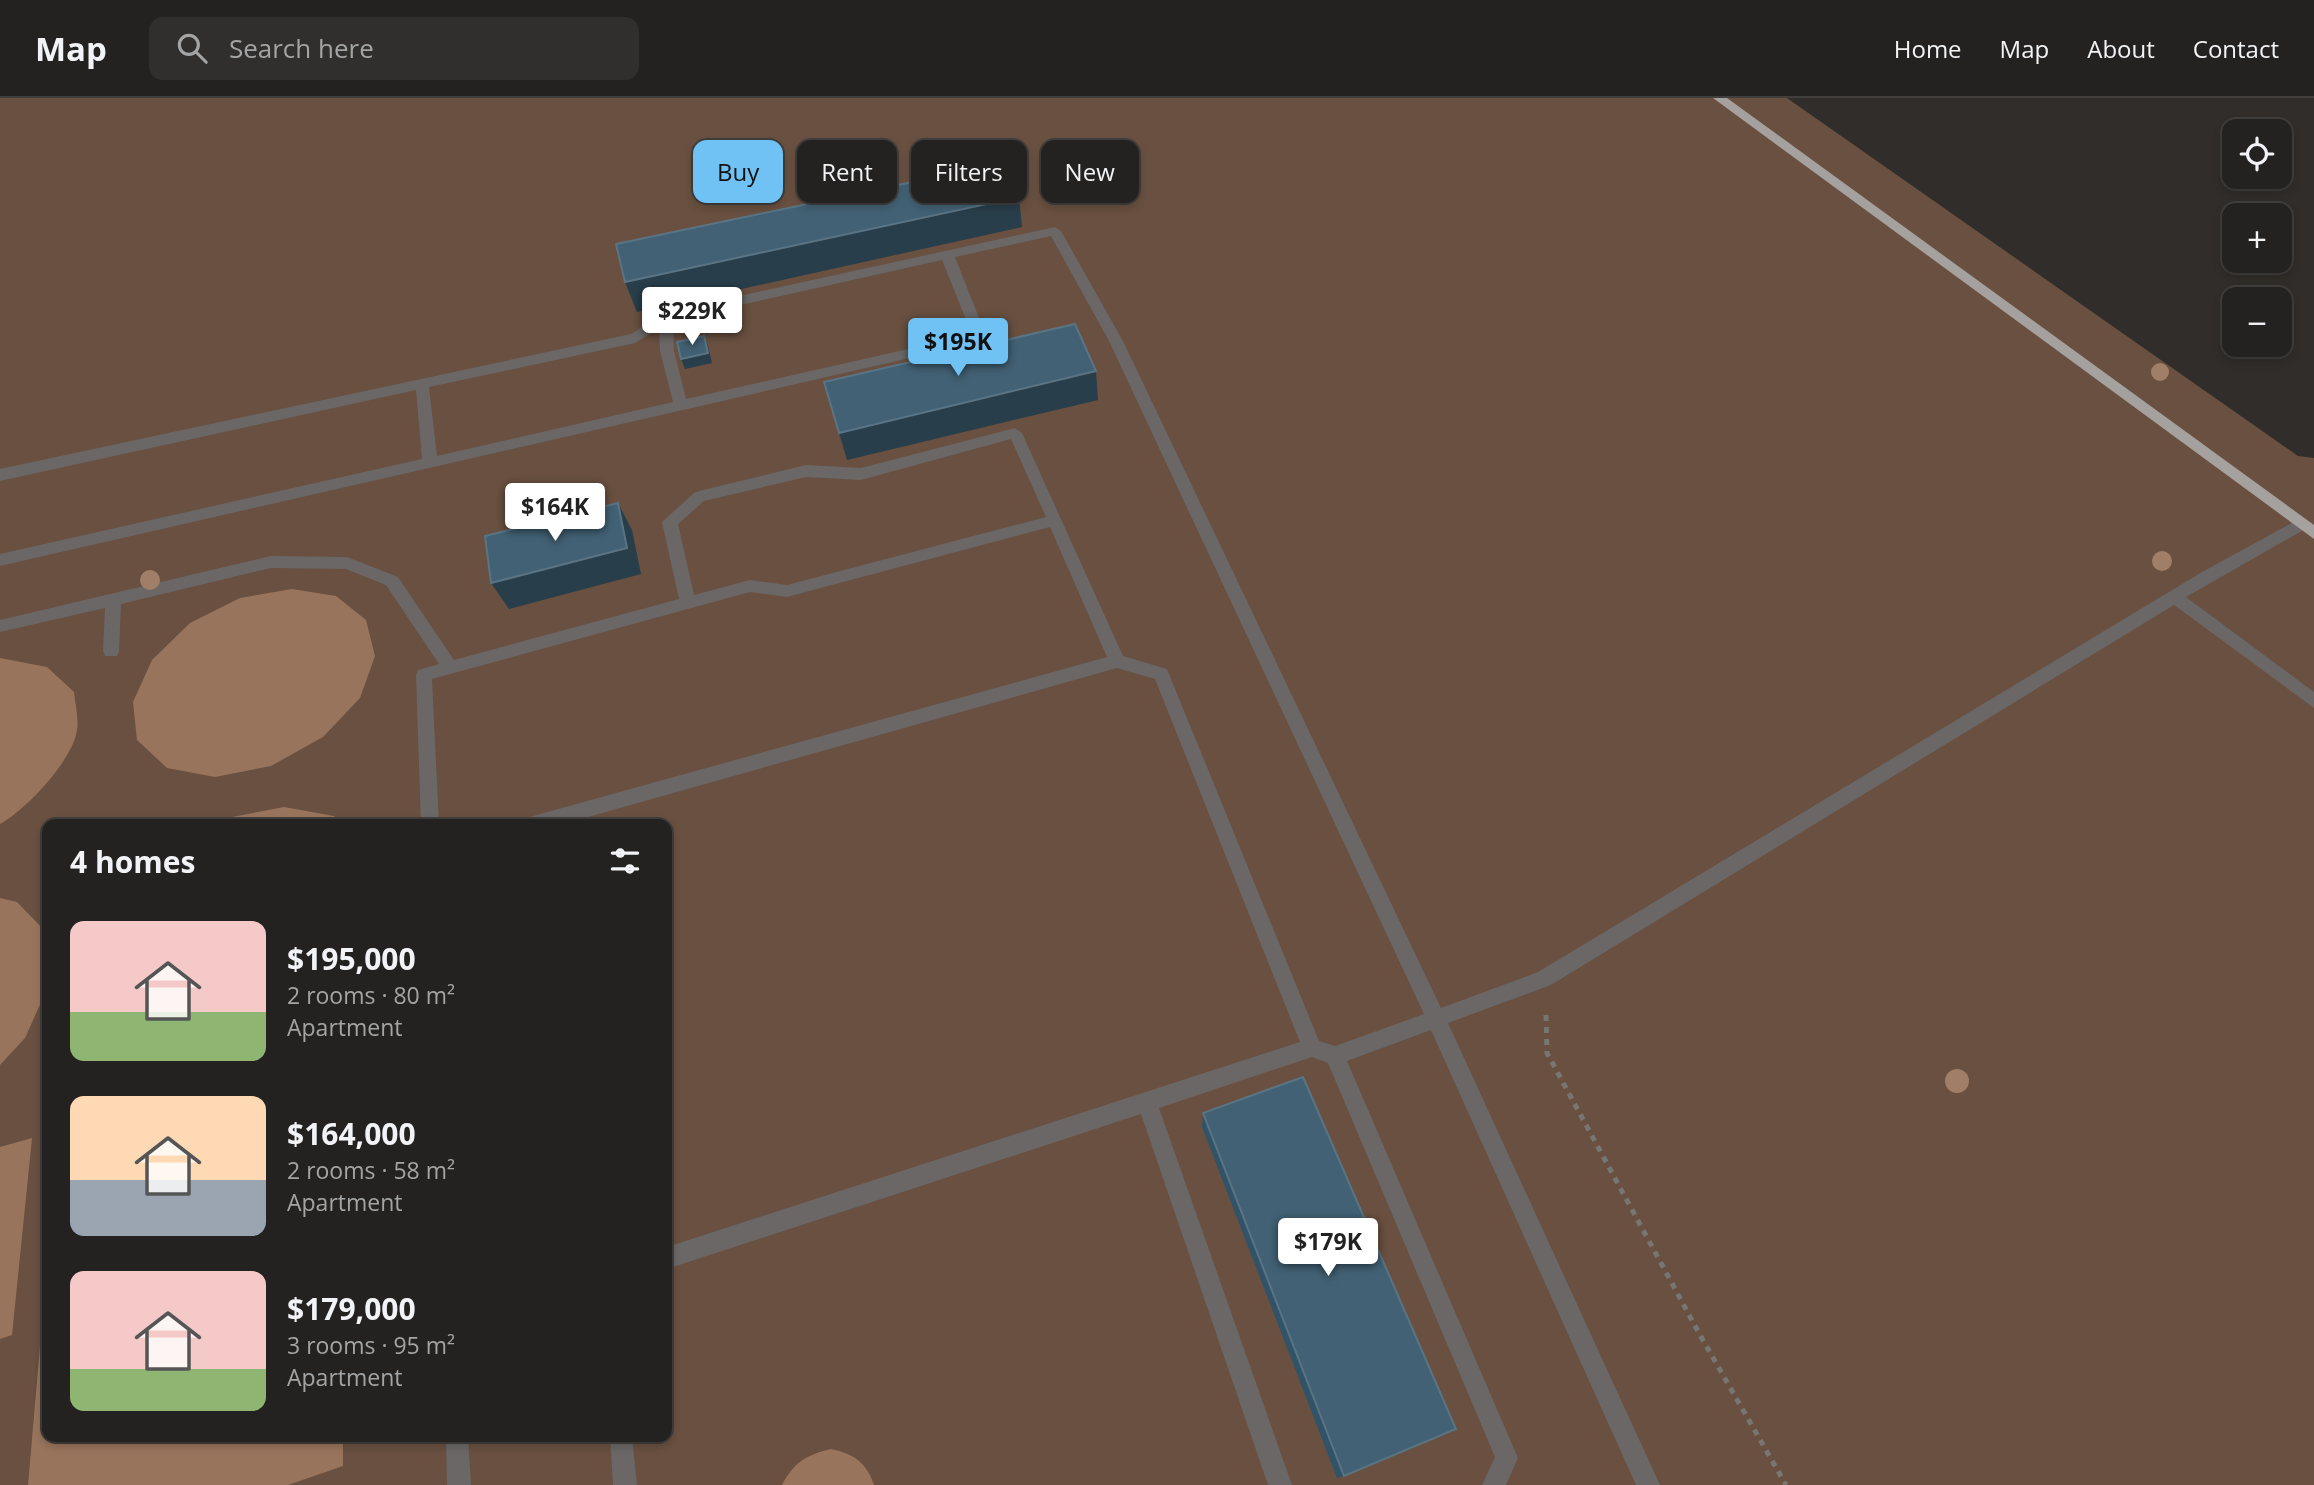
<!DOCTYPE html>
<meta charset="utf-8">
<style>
body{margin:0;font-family:"Open Sans",sans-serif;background:#302f2d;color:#f1f3f6;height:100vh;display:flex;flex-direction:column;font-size:26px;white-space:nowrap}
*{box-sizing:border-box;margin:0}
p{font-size:23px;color:#a3a4a5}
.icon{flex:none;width:38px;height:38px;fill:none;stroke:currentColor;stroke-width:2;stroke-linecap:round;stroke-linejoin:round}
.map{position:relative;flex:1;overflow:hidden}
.sheet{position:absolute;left:42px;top:721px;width:630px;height:623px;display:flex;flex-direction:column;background:#242220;border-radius:14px;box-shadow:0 4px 10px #0003,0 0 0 2px #413f3e}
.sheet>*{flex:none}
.guide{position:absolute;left:693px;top:42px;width:665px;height:63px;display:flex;gap:14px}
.buttons{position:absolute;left:2222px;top:21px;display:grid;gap:14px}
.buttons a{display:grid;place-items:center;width:70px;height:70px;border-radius:14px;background:#242220;box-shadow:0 4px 10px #0003,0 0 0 2px #413f3e;font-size:35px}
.price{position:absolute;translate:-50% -60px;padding:0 16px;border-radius:7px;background:#fff;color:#222;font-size:23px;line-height:46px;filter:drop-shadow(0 2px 4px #0008)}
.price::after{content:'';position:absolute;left:50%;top:42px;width:21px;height:16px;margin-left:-10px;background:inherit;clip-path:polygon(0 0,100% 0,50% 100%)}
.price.current{background:#70c2f4;color:#111}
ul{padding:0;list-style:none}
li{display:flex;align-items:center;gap:21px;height:175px;padding:0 28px}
li span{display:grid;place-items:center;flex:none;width:196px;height:140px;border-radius:14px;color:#555}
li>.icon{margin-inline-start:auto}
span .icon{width:84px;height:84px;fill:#fffc;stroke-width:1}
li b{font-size:30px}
h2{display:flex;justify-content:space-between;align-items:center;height:84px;padding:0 28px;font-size:30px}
.pill{padding:0 24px;border-radius:14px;background:#242220;box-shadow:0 4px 10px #0003,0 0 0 2px #413f3e;font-size:24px;line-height:63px}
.pill.current{background:#70c2f4;color:#111}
header{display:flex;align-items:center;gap:42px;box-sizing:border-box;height:98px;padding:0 35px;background:#242220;border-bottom:2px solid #413f3e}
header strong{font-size:33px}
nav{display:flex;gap:38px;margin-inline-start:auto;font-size:24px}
.search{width:490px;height:63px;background:#302f2d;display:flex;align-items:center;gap:18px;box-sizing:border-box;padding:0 24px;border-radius:14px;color:#a3a4a5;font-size:26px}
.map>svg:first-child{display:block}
.green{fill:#695040;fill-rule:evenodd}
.water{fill:#99745c}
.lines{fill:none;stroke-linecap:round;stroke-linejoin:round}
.path{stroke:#787673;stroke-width:5;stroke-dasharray:6 6;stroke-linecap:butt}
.minor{fill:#6a6766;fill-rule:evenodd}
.major{fill:#a5a19e;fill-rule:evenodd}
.tree{fill:#a17e67}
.wall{fill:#305368}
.shaded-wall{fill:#283e4a}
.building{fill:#426174;stroke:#5a7484;stroke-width:2}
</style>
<header>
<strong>Map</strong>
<div class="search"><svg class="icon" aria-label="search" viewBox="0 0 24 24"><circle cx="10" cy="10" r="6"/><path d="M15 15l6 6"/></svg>Search here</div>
<nav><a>Home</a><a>Map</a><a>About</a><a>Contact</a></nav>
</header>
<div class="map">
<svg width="2314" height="1387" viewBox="0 0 2314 1387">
<rect width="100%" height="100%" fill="#302d2a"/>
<path class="green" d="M0,0h1787l511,358 16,2v1027h-2314zM47,726h620v613h-620z"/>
<g class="water">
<polygon points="292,491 336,498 366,522 375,558 360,600 323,639 271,668 215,679 167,670 137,642 133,604 152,562 190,525 240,500"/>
<path d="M0,560l47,9 27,25c1,11 5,27 3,38 -4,30 -51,80 -77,94z"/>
<polygon points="284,709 334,718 343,726 216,726 227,720"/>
<polygon points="0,800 17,804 47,835 47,891 25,940 0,967"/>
<polygon points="32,1040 12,1237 0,1241 0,1049"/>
<polygon points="47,1247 47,1339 343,1339 343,1368 288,1387 28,1387 40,1249"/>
<path d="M831,1351c23,5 35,13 43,36h-92c12,-23 24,-30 49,-36z"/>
</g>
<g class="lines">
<polyline class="path" points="1546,917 1547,955 1700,1237 1786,1387"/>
<g class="minor">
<path d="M1055,129l6,4 62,110 318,667 97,-36 664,-400 95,-52 5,-2 8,6 -3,4 -121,69 128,95v16l-140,-103 -623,380 -103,38 212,462h-24l-205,-455 -84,31 171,397 -12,27h-24l13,-28 -167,-394 -16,-6 -153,51 133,377h-24l-127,-371 -474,155v-22l633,-205 -145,-363 -38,-11 -554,156h-39l3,-6 6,-2 574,-159 -57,-130 -263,70 -37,-5 -318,87 7,145h-18l-5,-149 2,-5 21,-6 -53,-79 -40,-16 -75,-1 -150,36 -2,47 -2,5h-12l-2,-5 2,-43 -105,24v-12l271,-64 76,1 51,20 56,83 225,-61 -17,-77 32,-29 5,-2 107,-26 55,3 154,-40 7,5 101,223 44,13 2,5 150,367 16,5 89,-32 -315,-673 -58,-105 -96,21 28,71 -16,17 -967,221v-12l422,-95 -6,-69 -416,91v-12l631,-135 35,-22zM942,162l27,67 -12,11 -271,61 -12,-48 -1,-31zM659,230l1,23 13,51 -236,54 -8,-69 206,-44zM1011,341l35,78 -259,68 -37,-5 -56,15 -16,-71 26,-23 102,-24 55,3z"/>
<polygon points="446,1339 468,1339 471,1387 447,1387"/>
<polygon points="610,1339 632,1339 637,1387 613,1387"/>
</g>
<polygon class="major" points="1713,0 1727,0 2314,427 2314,441"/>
</g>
<g class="tree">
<circle cx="2160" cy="274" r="9"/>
<circle cx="2162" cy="463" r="10"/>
<circle cx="150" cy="482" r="10"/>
<circle cx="1957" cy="983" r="12"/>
</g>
<polygon class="wall" points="1203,1015 1344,1378 1337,1380 1202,1029"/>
<g class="shaded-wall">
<polygon points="1019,99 1022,129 637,214 625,184"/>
<polygon points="704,238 708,248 712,265 685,271 681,261"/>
<polygon points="1096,273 1098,302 847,362 839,335"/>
<polygon points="618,405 632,432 641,476 509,511 491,485"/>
</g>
<g class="building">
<polygon points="1003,65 1019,99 625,184 616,146"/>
<polygon points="1075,226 1096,273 839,335 824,284"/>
<polygon points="704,238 708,255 681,261 677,244"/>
<polygon points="618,405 627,450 491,485 485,438"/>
<polygon points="1303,979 1456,1331 1344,1378 1203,1015"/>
</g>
</svg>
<div class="buttons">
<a><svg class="icon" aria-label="locate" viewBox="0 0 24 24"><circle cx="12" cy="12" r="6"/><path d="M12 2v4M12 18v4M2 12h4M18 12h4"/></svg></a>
<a>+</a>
<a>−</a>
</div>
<b class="price" style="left:692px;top:249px">$229K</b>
<b class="price current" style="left:958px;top:280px">$195K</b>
<b class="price" style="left:555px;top:445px">$164K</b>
<b class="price" style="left:1328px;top:1180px">$179K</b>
<div class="guide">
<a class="pill current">Buy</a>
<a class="pill">Rent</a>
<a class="pill">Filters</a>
<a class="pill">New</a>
</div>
<section class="sheet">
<h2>4 homes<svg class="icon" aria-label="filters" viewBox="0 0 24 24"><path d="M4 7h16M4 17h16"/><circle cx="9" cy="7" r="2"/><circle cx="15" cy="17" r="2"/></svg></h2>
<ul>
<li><span style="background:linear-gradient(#f6c9c9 65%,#8fb573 0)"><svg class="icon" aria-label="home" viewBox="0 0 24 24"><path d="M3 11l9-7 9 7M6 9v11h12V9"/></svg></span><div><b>$195,000</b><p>2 rooms · 80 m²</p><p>Apartment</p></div></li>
<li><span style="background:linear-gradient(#ffd9b3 60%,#9aa5b1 0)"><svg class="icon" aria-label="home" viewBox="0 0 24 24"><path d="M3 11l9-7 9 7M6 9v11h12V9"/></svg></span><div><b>$164,000</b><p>2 rooms · 58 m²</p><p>Apartment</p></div></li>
<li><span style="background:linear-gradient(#f6c9c9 70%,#8fb573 0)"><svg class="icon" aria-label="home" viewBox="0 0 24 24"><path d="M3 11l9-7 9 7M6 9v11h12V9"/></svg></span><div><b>$179,000</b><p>3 rooms · 95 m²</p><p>Apartment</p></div></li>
</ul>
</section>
</div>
